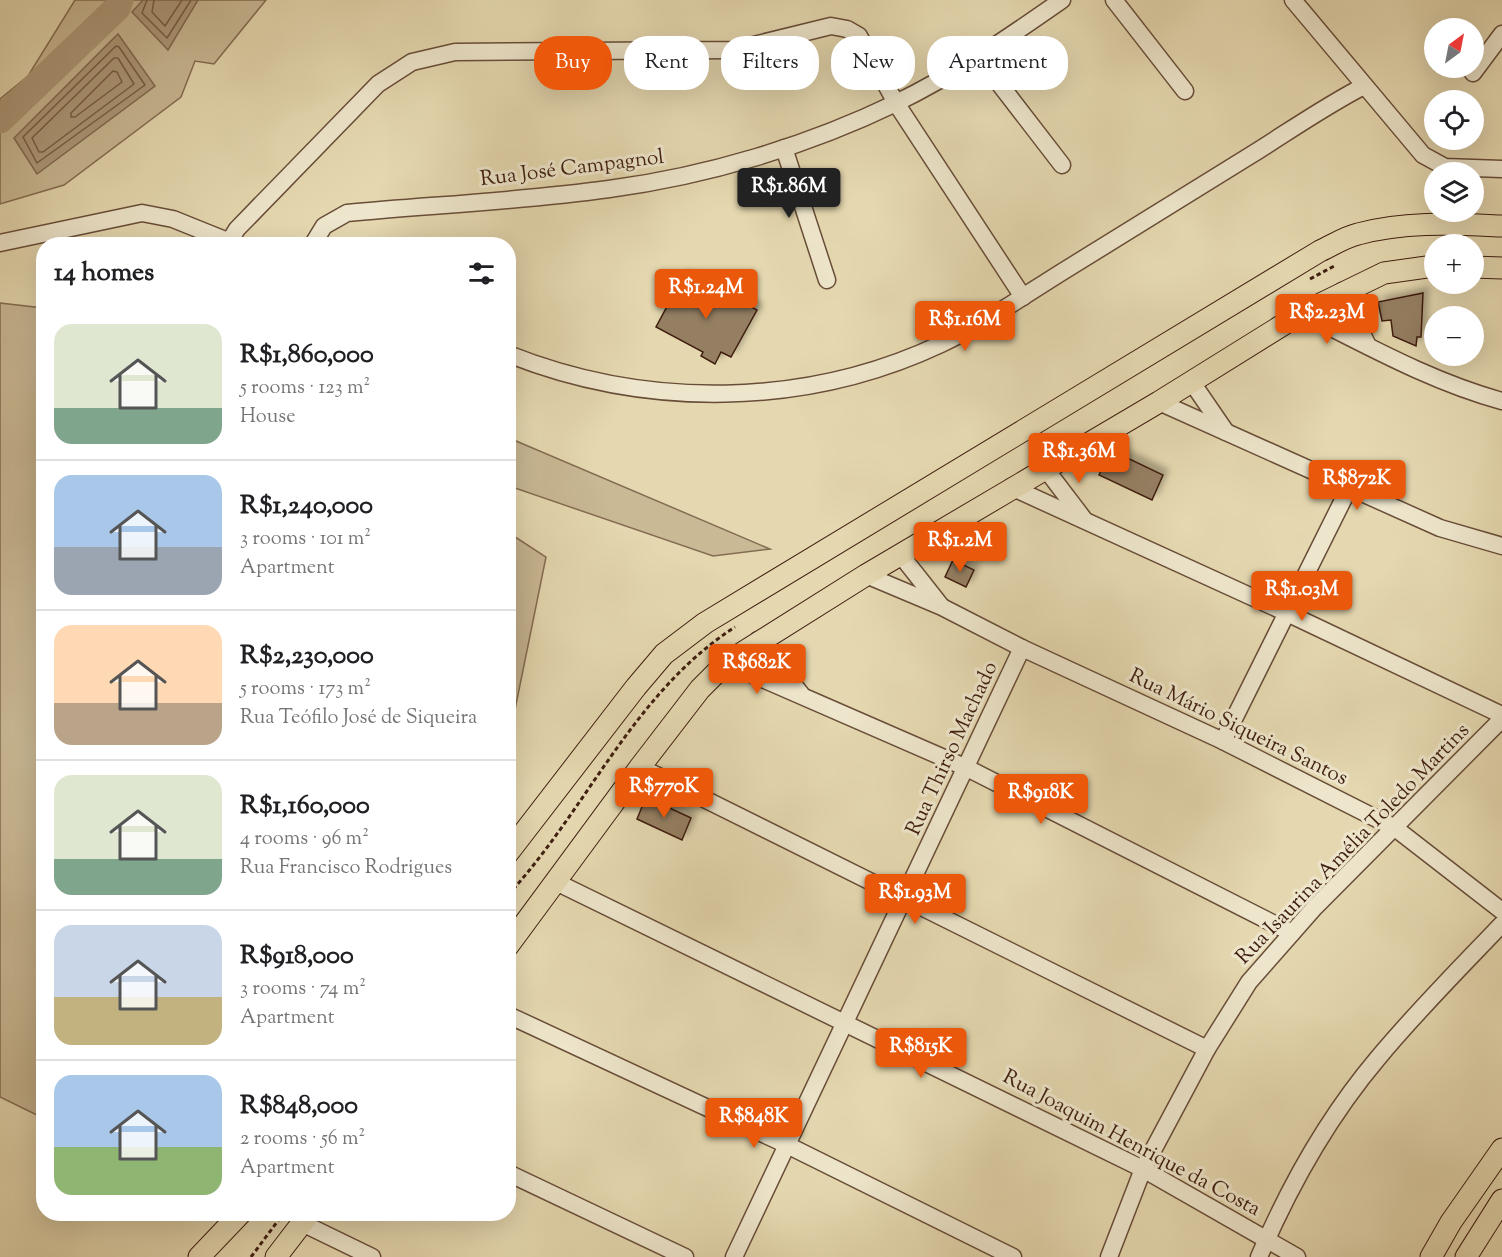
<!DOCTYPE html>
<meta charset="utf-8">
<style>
body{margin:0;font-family:"Sorts Mill Goudy",serif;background:#f2f2f2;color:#202124;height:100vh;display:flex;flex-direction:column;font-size:22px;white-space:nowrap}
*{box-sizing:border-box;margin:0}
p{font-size:20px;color:#757577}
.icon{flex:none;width:33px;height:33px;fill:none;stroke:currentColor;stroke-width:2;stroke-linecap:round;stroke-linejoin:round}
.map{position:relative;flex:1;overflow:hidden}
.details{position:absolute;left:36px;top:237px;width:480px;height:984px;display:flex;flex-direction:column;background:#fff;border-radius:24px;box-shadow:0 6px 24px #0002}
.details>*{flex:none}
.banner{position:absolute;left:534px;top:36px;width:570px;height:54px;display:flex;gap:12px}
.needle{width:39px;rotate:32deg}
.tools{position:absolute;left:1424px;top:18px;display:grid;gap:12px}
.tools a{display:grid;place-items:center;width:60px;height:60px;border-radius:50%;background:#fff;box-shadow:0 6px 24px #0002;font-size:30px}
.price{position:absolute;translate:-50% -51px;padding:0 14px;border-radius:6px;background:#ea580c;color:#fff;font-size:20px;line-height:39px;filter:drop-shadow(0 2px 3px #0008)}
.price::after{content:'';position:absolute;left:50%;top:36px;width:18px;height:14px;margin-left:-9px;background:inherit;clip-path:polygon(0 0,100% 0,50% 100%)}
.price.active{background:#222;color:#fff}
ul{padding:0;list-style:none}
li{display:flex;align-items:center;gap:18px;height:150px;padding:0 18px}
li+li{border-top:2px solid #e0e0e0}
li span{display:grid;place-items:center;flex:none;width:168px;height:120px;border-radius:18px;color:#555}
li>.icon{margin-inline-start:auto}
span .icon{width:72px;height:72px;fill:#fffc;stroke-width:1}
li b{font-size:26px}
h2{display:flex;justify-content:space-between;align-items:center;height:72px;padding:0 18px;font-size:26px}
.pill{padding:0 21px;border-radius:24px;background:#fff;box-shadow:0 6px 24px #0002;font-size:21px;line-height:54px}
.pill.active{background:#ea580c;color:#fff}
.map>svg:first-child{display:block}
.green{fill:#c9b995;stroke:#846c52;stroke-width:1.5}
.water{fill:#ad997a;stroke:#816850;stroke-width:1.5}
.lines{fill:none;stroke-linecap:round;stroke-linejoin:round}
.shore{stroke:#765c45;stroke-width:1.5}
.river{stroke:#ad997a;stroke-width:27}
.building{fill:#957f63;stroke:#3f1f10;stroke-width:1.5;filter:url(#shadow)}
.minor-casing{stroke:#684d38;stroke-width:19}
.major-casing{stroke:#3f1f10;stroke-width:23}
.path{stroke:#3f1f10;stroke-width:3;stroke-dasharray:4.5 3;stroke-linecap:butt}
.minor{stroke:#eee6cc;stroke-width:16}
.major{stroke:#e5d8b0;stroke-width:21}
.labels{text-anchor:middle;stroke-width:6;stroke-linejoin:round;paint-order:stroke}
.street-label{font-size:21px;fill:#3f1f10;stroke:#eee6cc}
</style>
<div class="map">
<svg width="1502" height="1257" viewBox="0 0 1502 1257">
<defs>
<filter id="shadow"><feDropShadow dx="5.5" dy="-5.5" stdDeviation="3" flood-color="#0004"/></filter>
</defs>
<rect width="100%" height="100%" fill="#e5d8b0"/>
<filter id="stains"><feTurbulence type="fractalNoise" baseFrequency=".00333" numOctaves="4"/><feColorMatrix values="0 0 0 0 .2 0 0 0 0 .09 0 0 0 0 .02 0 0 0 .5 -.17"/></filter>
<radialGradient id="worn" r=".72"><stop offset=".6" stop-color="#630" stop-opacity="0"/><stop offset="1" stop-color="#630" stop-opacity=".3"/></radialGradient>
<g class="green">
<polygon points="75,0 266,0 214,64 195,61 181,97 64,185 0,204 0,99 28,76"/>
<polygon points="0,303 43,308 43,1118 0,1097"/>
<polygon points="509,438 770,549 713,556 509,486"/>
<polygon points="509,533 546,557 509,739"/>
</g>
<g class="water">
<polygon points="143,0 198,0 168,50 132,12"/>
<polygon points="118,34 155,86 37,174 14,138"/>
</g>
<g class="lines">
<g class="shore">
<polyline points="147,0 142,13 167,38 191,0"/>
<polyline points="154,0 152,12 165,26 182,0"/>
<polygon points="116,46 119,47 145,85 37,163 23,137"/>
<polygon points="114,58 118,58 134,84 43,152 39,152 32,138"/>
<polygon points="113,71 117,72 122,82 75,117 71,117 71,113"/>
</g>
<polyline class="river" points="0,120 117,8 120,0"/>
</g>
<g class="building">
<polygon points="683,277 721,297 724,292 757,310 731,357 721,352 715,364 701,356 703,352 656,327"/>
<polygon points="1423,293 1421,337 1417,337 1416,346 1393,336 1391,320 1382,321 1378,302"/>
<polygon points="1119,454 1163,475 1152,500 1099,475 1105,463 1113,467"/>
<polygon points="953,560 974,570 966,587 945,577"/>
<polygon points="646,797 691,818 682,840 637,819"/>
</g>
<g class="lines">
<defs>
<g id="minor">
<polyline points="1114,0 1185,91"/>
<polyline points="1293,0 1423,155 1445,167 1502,169"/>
<polyline points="978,56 1062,165"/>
<polyline points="1473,73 1502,34"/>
<polyline points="784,148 827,280"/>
<polyline points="229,242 237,229 378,84 412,62 455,52 733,50 831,26 847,29 859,36 896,103 1023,297"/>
<polyline points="0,243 142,213 173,219 235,244"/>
<path d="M313,244l11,-18 23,-13c87,-8 175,-12 262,-24 98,-13 198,-43 287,-86 58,-28 113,-66 166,-103"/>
<polyline points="1342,291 1368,346"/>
<path d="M1302,313c64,32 130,69 200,88"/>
<path d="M508,354c138,55 297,54 433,-10 42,-20 81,-47 121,-72 63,-39 126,-78 189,-117 37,-23 74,-49 113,-69"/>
<polyline points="1191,381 1226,432"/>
<polyline points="1159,402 1440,528 1502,546"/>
<polyline points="1045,468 1083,518"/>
<polyline points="1011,487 1287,613 1502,715"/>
<polyline points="900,554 941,606"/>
<polyline points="866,575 942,607 1022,648 1223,741 1395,828 1502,911"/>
<polyline points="758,640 801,694"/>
<polyline points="726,663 967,768 1292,933"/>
<polyline points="1223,741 1349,488"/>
<polyline points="640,767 1207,1049"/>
<polyline points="556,882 1143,1169 1297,1257"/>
<polyline points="508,1015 787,1145 1013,1257"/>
<polyline points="508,1173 685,1257"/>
<polyline points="302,1223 372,1257"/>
<polyline points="734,1257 1022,648"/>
<polyline points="1109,1257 1143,1169 1207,1049 1249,982 1315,907 1502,719"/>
<path d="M1259,1257c30,-70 70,-141 119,-199 39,-47 82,-90 124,-134"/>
</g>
<g id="major">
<polyline points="1473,267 1502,268"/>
<path d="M508,853l128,-166 28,-33 41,-31 615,-372c13,-6 25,-14 38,-17 48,-13 96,-10 144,-8"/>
<polyline points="508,946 640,767 700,689 726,663 866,575 1159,402 1302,313 1384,273 1434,266"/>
<polyline points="199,1257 240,1214"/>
<polyline points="276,1257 309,1214"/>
<polyline points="1431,1257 1451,1222 1502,1149"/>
<polyline points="1466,1257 1502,1200"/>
</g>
</defs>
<use href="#minor" class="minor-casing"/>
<use href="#major" class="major-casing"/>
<g class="path">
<polyline points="1310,279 1336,265"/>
<path d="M508,895c80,-87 125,-202 227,-268"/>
<polyline points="251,1257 283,1214"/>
</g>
<use href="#minor" class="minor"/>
<use href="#major" class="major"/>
</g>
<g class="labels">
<g class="street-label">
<text transform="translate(572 167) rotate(-7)" y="7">Rua José Campagnol</text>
<text transform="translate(1239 726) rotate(26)" y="7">Rua Mário Siqueira Santos</text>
<text transform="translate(951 748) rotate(-65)" y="7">Rua Thirso Machado</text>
<text transform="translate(1352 843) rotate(-46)" y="7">Rua Isaurina Amélia Toledo Martins</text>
<text transform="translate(1132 1142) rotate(28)" y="7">Rua Joaquim Henrique da Costa</text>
</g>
</g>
<rect width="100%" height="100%" filter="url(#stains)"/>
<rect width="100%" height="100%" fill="url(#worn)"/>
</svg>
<div class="tools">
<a><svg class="needle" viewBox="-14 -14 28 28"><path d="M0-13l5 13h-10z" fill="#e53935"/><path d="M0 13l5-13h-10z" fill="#757577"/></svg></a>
<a><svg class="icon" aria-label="locate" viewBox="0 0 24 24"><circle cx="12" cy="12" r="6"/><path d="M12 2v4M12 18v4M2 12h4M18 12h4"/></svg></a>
<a><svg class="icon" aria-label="layers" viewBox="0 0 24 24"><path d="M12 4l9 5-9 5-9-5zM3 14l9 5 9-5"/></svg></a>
<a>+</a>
<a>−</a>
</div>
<b class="price active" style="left:789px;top:219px">R$1.86M</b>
<b class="price" style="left:706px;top:320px">R$1.24M</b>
<b class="price" style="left:1327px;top:345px">R$2.23M</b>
<b class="price" style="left:965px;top:352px">R$1.16M</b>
<b class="price" style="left:1079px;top:484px">R$1.36M</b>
<b class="price" style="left:1357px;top:511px">R$872K</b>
<b class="price" style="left:960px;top:573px">R$1.2M</b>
<b class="price" style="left:1302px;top:622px">R$1.03M</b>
<b class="price" style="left:757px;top:695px">R$682K</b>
<b class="price" style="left:664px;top:819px">R$770K</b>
<b class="price" style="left:1041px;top:825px">R$918K</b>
<b class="price" style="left:915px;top:925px">R$1.93M</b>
<b class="price" style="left:921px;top:1079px">R$815K</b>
<b class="price" style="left:754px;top:1149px">R$848K</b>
<div class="banner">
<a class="pill active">Buy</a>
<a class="pill">Rent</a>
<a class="pill">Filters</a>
<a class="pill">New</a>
<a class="pill">Apartment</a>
</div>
<section class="details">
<h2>14 homes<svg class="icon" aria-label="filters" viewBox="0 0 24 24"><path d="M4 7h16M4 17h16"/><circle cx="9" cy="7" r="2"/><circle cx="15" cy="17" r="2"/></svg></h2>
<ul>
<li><span style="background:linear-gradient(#dfe7d0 70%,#7fa58c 0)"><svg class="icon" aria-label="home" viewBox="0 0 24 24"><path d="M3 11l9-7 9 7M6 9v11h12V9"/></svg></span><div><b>R$1,860,000</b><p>5 rooms · 123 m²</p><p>House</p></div></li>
<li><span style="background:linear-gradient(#a9c7e8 60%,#9aa5b1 0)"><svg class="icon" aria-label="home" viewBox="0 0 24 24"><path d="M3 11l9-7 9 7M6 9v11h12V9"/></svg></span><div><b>R$1,240,000</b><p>3 rooms · 101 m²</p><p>Apartment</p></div></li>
<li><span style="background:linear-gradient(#ffd9b3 65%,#b9a48a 0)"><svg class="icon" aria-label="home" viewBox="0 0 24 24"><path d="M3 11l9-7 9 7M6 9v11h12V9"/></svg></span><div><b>R$2,230,000</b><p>5 rooms · 173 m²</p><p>Rua Teófilo José de Siqueira</p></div></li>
<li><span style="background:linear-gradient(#dfe7d0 70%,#7fa58c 0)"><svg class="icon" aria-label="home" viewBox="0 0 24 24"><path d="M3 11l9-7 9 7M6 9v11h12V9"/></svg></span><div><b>R$1,160,000</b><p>4 rooms · 96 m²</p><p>Rua Francisco Rodrigues</p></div></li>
<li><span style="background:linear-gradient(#c9d6e8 60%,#c2b280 0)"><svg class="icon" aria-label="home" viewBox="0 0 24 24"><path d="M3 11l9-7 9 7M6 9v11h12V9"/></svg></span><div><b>R$918,000</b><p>3 rooms · 74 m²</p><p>Apartment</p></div></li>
<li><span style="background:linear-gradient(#a9c7e8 60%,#8fb573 0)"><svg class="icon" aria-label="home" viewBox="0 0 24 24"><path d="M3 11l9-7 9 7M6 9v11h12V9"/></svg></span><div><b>R$848,000</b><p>2 rooms · 56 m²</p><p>Apartment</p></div></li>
</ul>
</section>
</div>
